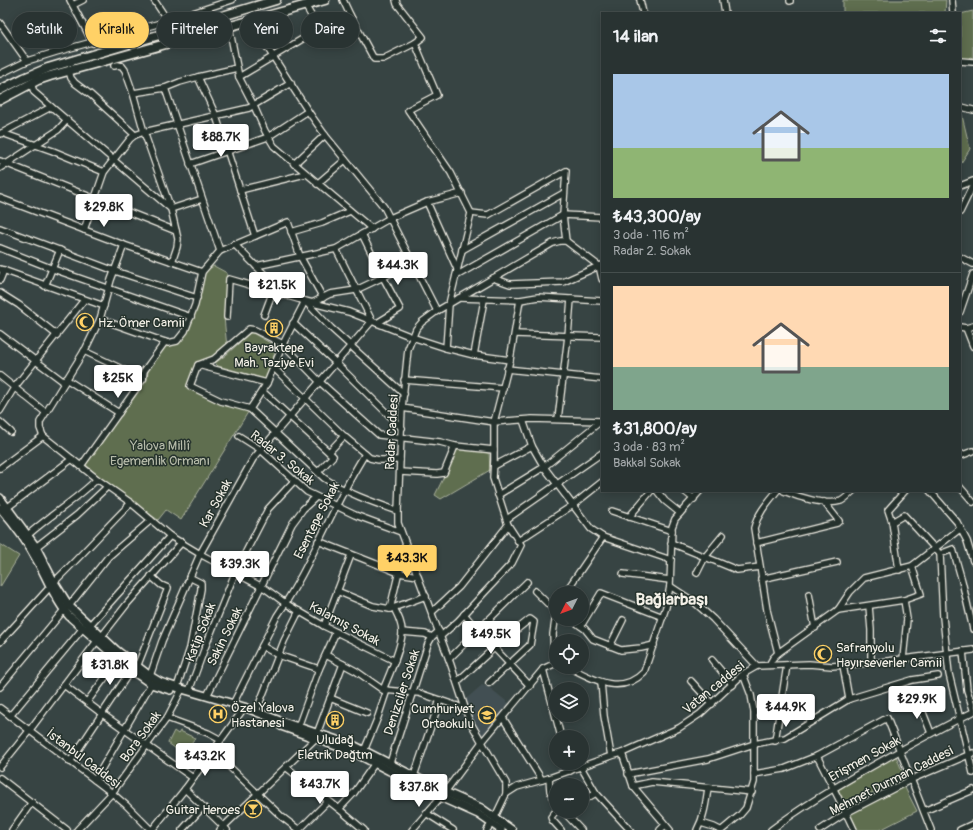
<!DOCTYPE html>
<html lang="tr">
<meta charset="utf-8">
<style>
body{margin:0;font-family:Pangolin,sans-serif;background:#353f3e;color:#f1f3f6;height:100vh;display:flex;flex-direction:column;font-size:15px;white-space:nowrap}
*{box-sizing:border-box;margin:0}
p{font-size:13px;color:#a5aaac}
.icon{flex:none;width:22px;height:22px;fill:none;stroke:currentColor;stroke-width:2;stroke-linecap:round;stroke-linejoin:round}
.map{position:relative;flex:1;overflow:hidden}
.drawer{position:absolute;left:601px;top:12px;width:360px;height:480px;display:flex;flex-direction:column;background:#293332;border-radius:0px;box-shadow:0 2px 10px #0003,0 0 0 1px #454e4d}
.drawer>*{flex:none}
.hud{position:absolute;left:12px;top:12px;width:380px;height:36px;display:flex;gap:8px}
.needle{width:26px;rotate:228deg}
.buttons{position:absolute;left:549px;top:586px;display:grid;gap:8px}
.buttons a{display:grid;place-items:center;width:40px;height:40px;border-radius:50%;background:#293332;box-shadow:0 2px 10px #0003,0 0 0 1px #454e4d;font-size:20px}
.price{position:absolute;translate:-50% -34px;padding:0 9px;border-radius:4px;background:#fff;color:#222;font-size:13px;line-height:26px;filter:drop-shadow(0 1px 2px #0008)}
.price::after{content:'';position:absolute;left:50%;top:24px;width:12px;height:9px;margin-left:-6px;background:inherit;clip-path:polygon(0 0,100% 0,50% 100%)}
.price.active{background:#ffd166;color:#111}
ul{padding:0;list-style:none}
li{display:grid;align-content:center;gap:8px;height:212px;padding:0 12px}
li+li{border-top:1px solid #454e4d}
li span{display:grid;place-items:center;height:124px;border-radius:0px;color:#555}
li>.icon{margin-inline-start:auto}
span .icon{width:72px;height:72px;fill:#fffc;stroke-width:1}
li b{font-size:17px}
h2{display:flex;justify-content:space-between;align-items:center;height:48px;padding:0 12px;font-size:17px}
.tag{padding:0 14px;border-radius:18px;background:#293332;box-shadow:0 2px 10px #0003,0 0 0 1px #454e4d;font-size:14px;line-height:36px}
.tag.active{background:#ffd166;color:#111}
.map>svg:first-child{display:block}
.built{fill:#435052}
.green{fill:#5f6e50;stroke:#aab09c}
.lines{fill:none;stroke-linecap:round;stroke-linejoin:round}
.minor-casing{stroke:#f4f1e8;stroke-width:8}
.major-casing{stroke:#f4f1e8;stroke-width:10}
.highway-casing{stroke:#f4f1e8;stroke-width:11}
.minor{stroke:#26332d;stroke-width:5.5}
.major{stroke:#26332d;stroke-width:7}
.highway{stroke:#26332d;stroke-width:8}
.labels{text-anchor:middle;stroke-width:3;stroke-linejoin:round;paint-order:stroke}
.poi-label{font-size:13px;fill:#f4f1e8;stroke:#26332d;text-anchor:start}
.street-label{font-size:13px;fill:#f4f1e8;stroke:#26332d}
.park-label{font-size:13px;fill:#b8bdab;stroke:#26332d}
.district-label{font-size:17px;font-weight:bold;fill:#f4f1e8;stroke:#26332d}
</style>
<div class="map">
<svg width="973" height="830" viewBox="0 0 973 830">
<rect width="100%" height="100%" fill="#374443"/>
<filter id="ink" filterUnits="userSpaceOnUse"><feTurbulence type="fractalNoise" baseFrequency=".025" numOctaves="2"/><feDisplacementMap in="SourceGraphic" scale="8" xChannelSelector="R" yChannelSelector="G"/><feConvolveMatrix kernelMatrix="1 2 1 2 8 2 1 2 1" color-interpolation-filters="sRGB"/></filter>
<g filter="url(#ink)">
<polygon class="built" points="482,685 490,688 511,705 483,737 474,725 466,699"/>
<g class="green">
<polygon points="843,0 946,0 945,13 843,13"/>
<polygon points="973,11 973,58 970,57 960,67 960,14"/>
<polygon points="960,107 970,149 961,163 960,163"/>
<polygon points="214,266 227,273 224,317 227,348 214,359 198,365 190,386 250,409 181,520 166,510 158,520 109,485 85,464 147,380 148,371 168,343 177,341 198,305 197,298 202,272"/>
<polygon points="251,332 277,347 266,379 218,366 215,363 226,355"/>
<polygon points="458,448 489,453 490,470 441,499 435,495"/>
<polygon points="0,544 19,556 0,587"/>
<polygon points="174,731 178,734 180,731 195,738 183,754 168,743"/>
<polygon points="896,756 905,778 845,805 838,790"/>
<polygon points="903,784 917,811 880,830 858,830 849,812"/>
</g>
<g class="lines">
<defs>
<g id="minor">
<polyline points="70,0 93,43"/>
<polyline points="154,0 168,21"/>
<polyline points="343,0 350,15 374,59 383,59 415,43"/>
<polyline points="396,0 397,4 423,37 415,43 437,95 408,110 451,173 471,213 449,304 446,348"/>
<polyline points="640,0 643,13"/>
<polyline points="723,0 725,13"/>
<polyline points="790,0 790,1"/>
<polyline points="952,0 953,13"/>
<polyline points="73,5 83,0"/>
<polyline points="254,19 255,25 267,47 308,111 325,135 384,207 437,311"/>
<polyline points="0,23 27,61"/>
<polyline points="229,26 239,77 254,106 265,131 274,146 372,229"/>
<polyline points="319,29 350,15"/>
<polyline points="960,61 973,62"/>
<polyline points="114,66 118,65 122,66 125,70 133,93 144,132 171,209 178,239 177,247 172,262"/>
<polyline points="69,71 71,78 75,83 91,95 135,135"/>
<polyline points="0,74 27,61 56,52 168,21 232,0"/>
<polyline points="198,77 216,116 255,236"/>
<polyline points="239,77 319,29 305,5"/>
<polyline points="31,83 34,92 171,209 202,199"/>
<polyline points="165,88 220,251"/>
<polyline points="133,93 165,88 180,82 198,77 237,68"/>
<polyline points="962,107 973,110"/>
<polyline points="2,133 53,151 104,172"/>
<polyline points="0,134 51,107"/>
<polyline points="0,161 176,231"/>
<polyline points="190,164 268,137 308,111"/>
<polyline points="294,164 325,135"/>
<polyline points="0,168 58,130 67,120"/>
<polyline points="317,184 345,160"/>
<polyline points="960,186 973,181"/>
<polyline points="240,190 305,174"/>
<polyline points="0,198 124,245 202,272"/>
<polyline points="427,202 457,269"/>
<polyline points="960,212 973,185"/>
<polyline points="471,213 488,215 566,171 563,215 566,241"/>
<polyline points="0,228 115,271 197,298"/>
<polyline points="84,230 104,172 130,139 135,135 144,132 249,108 291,83"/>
<polyline points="291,232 322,223 350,211"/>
<polyline points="362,234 383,277 400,309 377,323"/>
<polyline points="234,244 283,293"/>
<polyline points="124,245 111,280 100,319 86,348 40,422 40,428 43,436 97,479 131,503 170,536 200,554 266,589 285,603 324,626 395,661"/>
<polyline points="0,248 53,269 191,317"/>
<polyline points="462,250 564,193"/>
<polyline points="960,257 973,264"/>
<polyline points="256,266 336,249 390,218 427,202 462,193"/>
<polyline points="0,269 104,306"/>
<polyline points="456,276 563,215 602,217"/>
<polyline points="493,278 510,284 563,282 599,266 602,279"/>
<polyline points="0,280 4,270"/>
<polyline points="45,286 60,250"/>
<polyline points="0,293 19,305 57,335"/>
<polyline points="459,298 520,300 538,297 602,301"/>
<polyline points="312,303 330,294 356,290 413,263"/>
<polyline points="960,312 973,274"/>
<polyline points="264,315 273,291"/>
<polyline points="227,317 229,279 305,301 349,312 412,337 446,348 474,355 510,360"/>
<polyline points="100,319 168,343 177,341 185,331 195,305 202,272 220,251 288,222 300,256 323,298"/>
<polyline points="293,323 336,363 402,428"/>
<polyline points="960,327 966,328 973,326"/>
<polyline points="966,328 973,346"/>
<polyline points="0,334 64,382"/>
<polyline points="515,334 602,337"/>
<polyline points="84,351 143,379"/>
<polyline points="474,355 484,300"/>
<path d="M198,365l-8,21 31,15 29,8 74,69c22,15 48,24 74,33"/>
<polyline points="274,368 344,436 370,458 379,460 400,460"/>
<polyline points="507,369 602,379"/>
<polyline points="0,376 45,412"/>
<polyline points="66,379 119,413"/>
<polyline points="404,380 503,388"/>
<polyline points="267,383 198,365 214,359 249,329 255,330 283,344 320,382 379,435 440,442 455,446 494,450"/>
<polyline points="262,391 333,456 318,472"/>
<polyline points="402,408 494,422 532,419 602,421"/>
<polyline points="250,409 267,383 283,344 305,301 331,328 404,394"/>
<polyline points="0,411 14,388 84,300"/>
<polyline points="558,419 568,336 571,299"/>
<polyline points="523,420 532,446 544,467 591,529 603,537 671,560"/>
<polyline points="0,422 11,432"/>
<polyline points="239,436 261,450 307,492 355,515 401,532"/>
<polyline points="329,452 344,436"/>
<polyline points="960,456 973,451"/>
<polyline points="81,466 143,379 144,371 165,342"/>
<polyline points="494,466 532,446"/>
<polyline points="0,468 43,436"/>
<polyline points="400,472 437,474 444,473 455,446"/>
<polyline points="960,487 973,502"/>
<polyline points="657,491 665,501 680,513"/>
<polyline points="684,491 694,499"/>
<path d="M777,491c-9,11 -19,22 -23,37l13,82 11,43"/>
<path d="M784,491c14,6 42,15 57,10 4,-2 9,-7 12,-10"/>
<polyline points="930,491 957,522 967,541 973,561"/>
<polyline points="498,495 544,467 601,421"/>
<polyline points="8,507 72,459"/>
<polyline points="612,511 672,531"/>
<polyline points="629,517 651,491"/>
<polyline points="507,519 602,453"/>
<polyline points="892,522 904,515 940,554 943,617 949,674 973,773"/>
<path d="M28,535c22,-20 48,-35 69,-56"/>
<polyline points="318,541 399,573 418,576"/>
<polyline points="518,541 573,505 602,482"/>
<polyline points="671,543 737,570 760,567"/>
<polyline points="756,543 837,523 839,521 824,502"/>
<polyline points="36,547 77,515 107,487"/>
<polyline points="940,554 953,549 962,581 973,629"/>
<polyline points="899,570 892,522 888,510 905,491"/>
<polyline points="697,573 705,557 723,535"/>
<polyline points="623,574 670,580"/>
<polyline points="761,579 837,562"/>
<path d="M54,582c27,-26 51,-53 77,-79"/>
<polyline points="670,586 693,601 713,619 757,666"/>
<polyline points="337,591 373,606 390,609 426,596"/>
<polyline points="535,591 556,612"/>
<polyline points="565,593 603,537"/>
<polyline points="809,594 815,628"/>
<polyline points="69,606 108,557 151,520"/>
<polyline points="869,606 871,630 871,663"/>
<polyline points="390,609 405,546"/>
<polyline points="838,610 904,600 921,594 912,566"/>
<polyline points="432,612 459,587 508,525"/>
<path d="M464,614c21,25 44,48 66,72"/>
<polyline points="571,619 585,629 593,639 621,650 641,648 654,645"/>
<polyline points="89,626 170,536"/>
<polyline points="324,626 351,555"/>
<polyline points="581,626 601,593 663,617"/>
<polyline points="402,632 425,634 432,637"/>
<polyline points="102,636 127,604 182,542"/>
<polyline points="441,636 458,621 512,563 521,545 508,525 493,478 494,460 494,422 510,360 520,300"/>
<polyline points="0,642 50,587"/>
<polyline points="262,646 278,655 319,669"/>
<polyline points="610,646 623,620"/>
<polyline points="963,651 967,690 973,709"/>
<polyline points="326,655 356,671 383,690 419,693 466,709"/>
<polyline points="449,659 527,582"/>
<polyline points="903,659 907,619 904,600"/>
<polyline points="712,660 733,685"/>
<polyline points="554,663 553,634 556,614"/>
<polyline points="769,665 773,658 778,653 838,610 850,592 864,578 912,566 961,528"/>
<polyline points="843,665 849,699"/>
<polyline points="137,667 168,588 161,585 151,576"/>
<path d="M569,667c25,13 52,29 75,5l22,-65 4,-21 2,-59 3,-8 25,-28"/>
<polyline points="543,669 561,737"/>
<polyline points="150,676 162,641 200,554 253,459 372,321 336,249"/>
<polyline points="691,681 712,704"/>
<polyline points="457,682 495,647 530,619 534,622 530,645 489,683"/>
<polyline points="601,682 604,716 611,756"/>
<polyline points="64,685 101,713 193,778"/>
<polyline points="0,687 64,610"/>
<polyline points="177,687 190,648 201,589 201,583 189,577"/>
<path d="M383,690c6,-15 19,-43 19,-58 0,-9 -4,-16 -8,-24"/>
<polyline points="189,691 204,650 235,573 268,509 294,481"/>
<polyline points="207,696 292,524 303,509 316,497"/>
<polyline points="330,698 367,713"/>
<polyline points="918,700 931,733"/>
<polyline points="87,702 119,659"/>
<path d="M233,704l44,-88c35,-51 55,-110 88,-162"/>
<polyline points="0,708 112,793 126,805 151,830"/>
<polyline points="256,712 284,641 299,611"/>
<polyline points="10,716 83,628"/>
<polyline points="167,718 208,733 221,740"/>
<polyline points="503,718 542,780"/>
<polyline points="298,727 319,669 336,632"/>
<polyline points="775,741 787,665"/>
<polyline points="213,751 282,817 299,830"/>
<polyline points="364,751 378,717 387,690"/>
<polyline points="622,753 633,786 670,830"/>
<polyline points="817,756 846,813 854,830"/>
<polyline points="70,762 131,670"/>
<polyline points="390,763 428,644 432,637 439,631"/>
<polyline points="568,763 570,771"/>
<polyline points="0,767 29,731 97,641"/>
<polyline points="286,767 339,809 364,830"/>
<polyline points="581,767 596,793 630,830"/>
<polyline points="628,774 708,759 754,744 785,738 849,699 912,680 938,676"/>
<polyline points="754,774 784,769 817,756 887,718 931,830"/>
<polyline points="414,776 440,700"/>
<polyline points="0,778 67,830"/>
<polyline points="549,778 550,791 556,802"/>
<polyline points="95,780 151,684"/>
<polyline points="633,786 652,782 752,792"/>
<polyline points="185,789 227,830"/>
<polyline points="506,794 506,783 469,720 451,665 398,523 398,511 402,408 408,349 416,329 422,322 437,311 553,243 560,241 566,241 599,266 602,265"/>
<polyline points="582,801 596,793"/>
<polyline points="339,809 354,793 375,763"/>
<polyline points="556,811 551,817 552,820 561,830"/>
<polyline points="563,811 581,830"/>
<polyline points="924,811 973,790"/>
<polyline points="426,813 453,830"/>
<polyline points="495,817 506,794 517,787 549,778 611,756 622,753 679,728 700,714 743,674 757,666 809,664 832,666 880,662 973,650"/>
<polyline points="701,823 714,827 720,830"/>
<polyline points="12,830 32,802"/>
<polyline points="77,830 112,793 147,745 167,718 182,689"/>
<polyline points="152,830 185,789 242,711"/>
<polyline points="182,830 203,807"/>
<polyline points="220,830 315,739 343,664"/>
<polyline points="299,830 328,801"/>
<polyline points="412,830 445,792 482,742 543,669 556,663"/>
<polyline points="487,830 492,823"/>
<polyline points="660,830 665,825"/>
<path d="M697,830c7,-13 9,-27 11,-42"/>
<polyline points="722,830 740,815 746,808 754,782 754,712 751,695 743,674"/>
<path d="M771,830c33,-25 69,-46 105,-66 32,-18 64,-36 97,-52"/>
<polyline points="820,830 846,813 912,779 973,753"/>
<polyline points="960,830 973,824"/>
</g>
<g id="major">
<polyline points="0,498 36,547 54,582 69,606 116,650 150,676 160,682 182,689 244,707 280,721 355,746 445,792 481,808 512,830"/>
<path d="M0,508c14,16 28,35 38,54 10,18 17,38 31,54l62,54 20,14 19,6"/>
<polyline points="281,726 353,752 440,797 478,814 501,830"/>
</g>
<g id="highway">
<polyline points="0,90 24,78 48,68 276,0"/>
<polyline points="0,100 38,80 50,76 325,0"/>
</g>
</defs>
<use href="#minor" class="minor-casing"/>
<use href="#major" class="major-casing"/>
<use href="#highway" class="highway-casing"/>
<use href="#minor" class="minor"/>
<use href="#major" class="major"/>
<use href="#highway" class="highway"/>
</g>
</g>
<defs>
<symbol id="mosque-ring" viewBox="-11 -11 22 22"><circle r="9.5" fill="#26332d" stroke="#ffd166" stroke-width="1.5"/><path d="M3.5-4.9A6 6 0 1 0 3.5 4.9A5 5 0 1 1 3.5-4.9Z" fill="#ffd166"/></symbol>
<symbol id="building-ring" viewBox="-11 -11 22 22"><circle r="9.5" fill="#26332d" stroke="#ffd166" stroke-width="1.5"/><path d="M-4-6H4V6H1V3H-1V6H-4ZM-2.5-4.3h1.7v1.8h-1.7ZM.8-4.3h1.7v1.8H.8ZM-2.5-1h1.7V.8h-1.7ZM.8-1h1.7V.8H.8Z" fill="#ffd166"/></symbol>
<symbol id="hospital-ring" viewBox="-11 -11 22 22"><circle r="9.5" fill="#26332d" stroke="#ffd166" stroke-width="1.5"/><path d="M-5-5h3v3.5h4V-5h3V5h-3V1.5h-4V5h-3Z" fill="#ffd166"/></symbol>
<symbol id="school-ring" viewBox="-11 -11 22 22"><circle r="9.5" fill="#26332d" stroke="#ffd166" stroke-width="1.5"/><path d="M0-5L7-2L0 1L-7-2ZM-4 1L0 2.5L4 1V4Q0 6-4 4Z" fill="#ffd166"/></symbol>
<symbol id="bar-ring" viewBox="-11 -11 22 22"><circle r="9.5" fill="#26332d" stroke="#ffd166" stroke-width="1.5"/><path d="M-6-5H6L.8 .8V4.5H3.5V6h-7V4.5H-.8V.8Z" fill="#ffd166"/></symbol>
</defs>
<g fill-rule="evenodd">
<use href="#mosque-ring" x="75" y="312" width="20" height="20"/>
<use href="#building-ring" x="264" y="318" width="20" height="20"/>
<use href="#mosque-ring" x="813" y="644" width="20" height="20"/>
<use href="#hospital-ring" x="208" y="704" width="20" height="20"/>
<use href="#school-ring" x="477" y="705" width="20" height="20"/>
<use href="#building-ring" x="325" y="710" width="20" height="20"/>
<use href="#bar-ring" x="243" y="799" width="20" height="20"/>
</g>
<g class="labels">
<g class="poi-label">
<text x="98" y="327">Hz. Ömer Camii</text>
<text x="274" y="352" text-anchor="middle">Bayraktepe<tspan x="274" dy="15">Mah. Taziye Evi</tspan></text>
<text x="836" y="652">Safranyolu<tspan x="836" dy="15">Hayırseverler Camii</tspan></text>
<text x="231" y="712">Özel Yalova<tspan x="231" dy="15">Hastanesi</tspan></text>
<text x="474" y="713" text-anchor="end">Cumhuriyet<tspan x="474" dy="15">Ortaokulu</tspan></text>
<text x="335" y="744" text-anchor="middle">Uludağ<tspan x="335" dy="15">Eletrik Dağtm</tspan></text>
<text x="240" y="814" text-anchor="end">Guitar Heroes</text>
</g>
<g class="street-label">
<text transform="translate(391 432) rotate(-87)" y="5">Radar Caddesi</text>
<text transform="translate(283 457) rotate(39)" y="5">Radar 3. Sokak</text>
<text transform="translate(215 503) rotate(-61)" y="5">Kar Sokak</text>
<text transform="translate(316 520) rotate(-63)" y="5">Esentepe Sokak</text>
<text transform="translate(345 623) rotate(28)" y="5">Kalamış Sokak</text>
<text transform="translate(200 632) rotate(-69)" y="5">Katip Sokak</text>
<text transform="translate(224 636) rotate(-64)" y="5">Sakin Sokak</text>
<text transform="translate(713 687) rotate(-39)" y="5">Vatan caddesi</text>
<text transform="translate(401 692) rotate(-72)" y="5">Denizciler Sokak</text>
<text transform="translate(140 736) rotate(-54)" y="5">Bora Sokak</text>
<text transform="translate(84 758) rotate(37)" y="5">İstanbul Caddesi</text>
<text transform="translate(864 758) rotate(-29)" y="5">Erişmen Sokak</text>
<text transform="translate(891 780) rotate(-27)" y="5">Mehmet Durman Caddesi</text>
</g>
<g class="park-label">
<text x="160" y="450">Yalova Millî<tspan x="160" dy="15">Egemenlik Ormanı</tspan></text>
</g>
<g class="district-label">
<text x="672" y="605">Bağlarbaşı</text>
</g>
</g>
</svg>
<div class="buttons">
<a><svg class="needle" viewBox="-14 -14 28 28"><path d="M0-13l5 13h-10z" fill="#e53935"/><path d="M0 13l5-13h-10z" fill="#a5aaac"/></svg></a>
<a><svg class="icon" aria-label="locate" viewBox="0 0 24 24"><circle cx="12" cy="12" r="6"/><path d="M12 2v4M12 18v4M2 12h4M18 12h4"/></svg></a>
<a><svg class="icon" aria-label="layers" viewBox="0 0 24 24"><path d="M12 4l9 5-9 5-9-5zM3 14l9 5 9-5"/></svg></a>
<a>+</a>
<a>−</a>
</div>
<b class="price" style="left:221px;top:158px">₺88.7K</b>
<b class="price" style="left:104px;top:228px">₺29.8K</b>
<b class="price" style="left:398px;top:286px">₺44.3K</b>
<b class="price" style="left:277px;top:306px">₺21.5K</b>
<b class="price" style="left:118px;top:399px">₺25K</b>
<b class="price active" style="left:407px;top:579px">₺43.3K</b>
<b class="price" style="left:240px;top:585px">₺39.3K</b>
<b class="price" style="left:491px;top:655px">₺49.5K</b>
<b class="price" style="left:110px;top:686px">₺31.8K</b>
<b class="price" style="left:917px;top:720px">₺29.9K</b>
<b class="price" style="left:786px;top:728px">₺44.9K</b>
<b class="price" style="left:205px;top:777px">₺43.2K</b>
<b class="price" style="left:320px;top:805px">₺43.7K</b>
<b class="price" style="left:419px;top:808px">₺37.8K</b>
<div class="hud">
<a class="tag">Satılık</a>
<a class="tag active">Kiralık</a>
<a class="tag">Filtreler</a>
<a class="tag">Yeni</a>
<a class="tag">Daire</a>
</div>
<section class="drawer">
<h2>14 ilan<svg class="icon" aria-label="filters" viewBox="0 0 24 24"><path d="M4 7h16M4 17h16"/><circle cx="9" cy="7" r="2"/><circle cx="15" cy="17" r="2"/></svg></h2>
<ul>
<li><span style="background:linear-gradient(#a9c7e8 60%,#8fb573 0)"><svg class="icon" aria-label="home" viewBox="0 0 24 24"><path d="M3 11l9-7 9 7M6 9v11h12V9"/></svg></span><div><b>₺43,300/ay</b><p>3 oda · 116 m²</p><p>Radar 2. Sokak</p></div></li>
<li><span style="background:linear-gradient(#ffd9b3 65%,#7fa58c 0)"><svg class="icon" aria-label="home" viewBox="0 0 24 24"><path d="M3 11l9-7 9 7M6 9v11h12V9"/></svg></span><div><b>₺31,800/ay</b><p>3 oda · 83 m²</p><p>Bakkal Sokak</p></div></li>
</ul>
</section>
</div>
